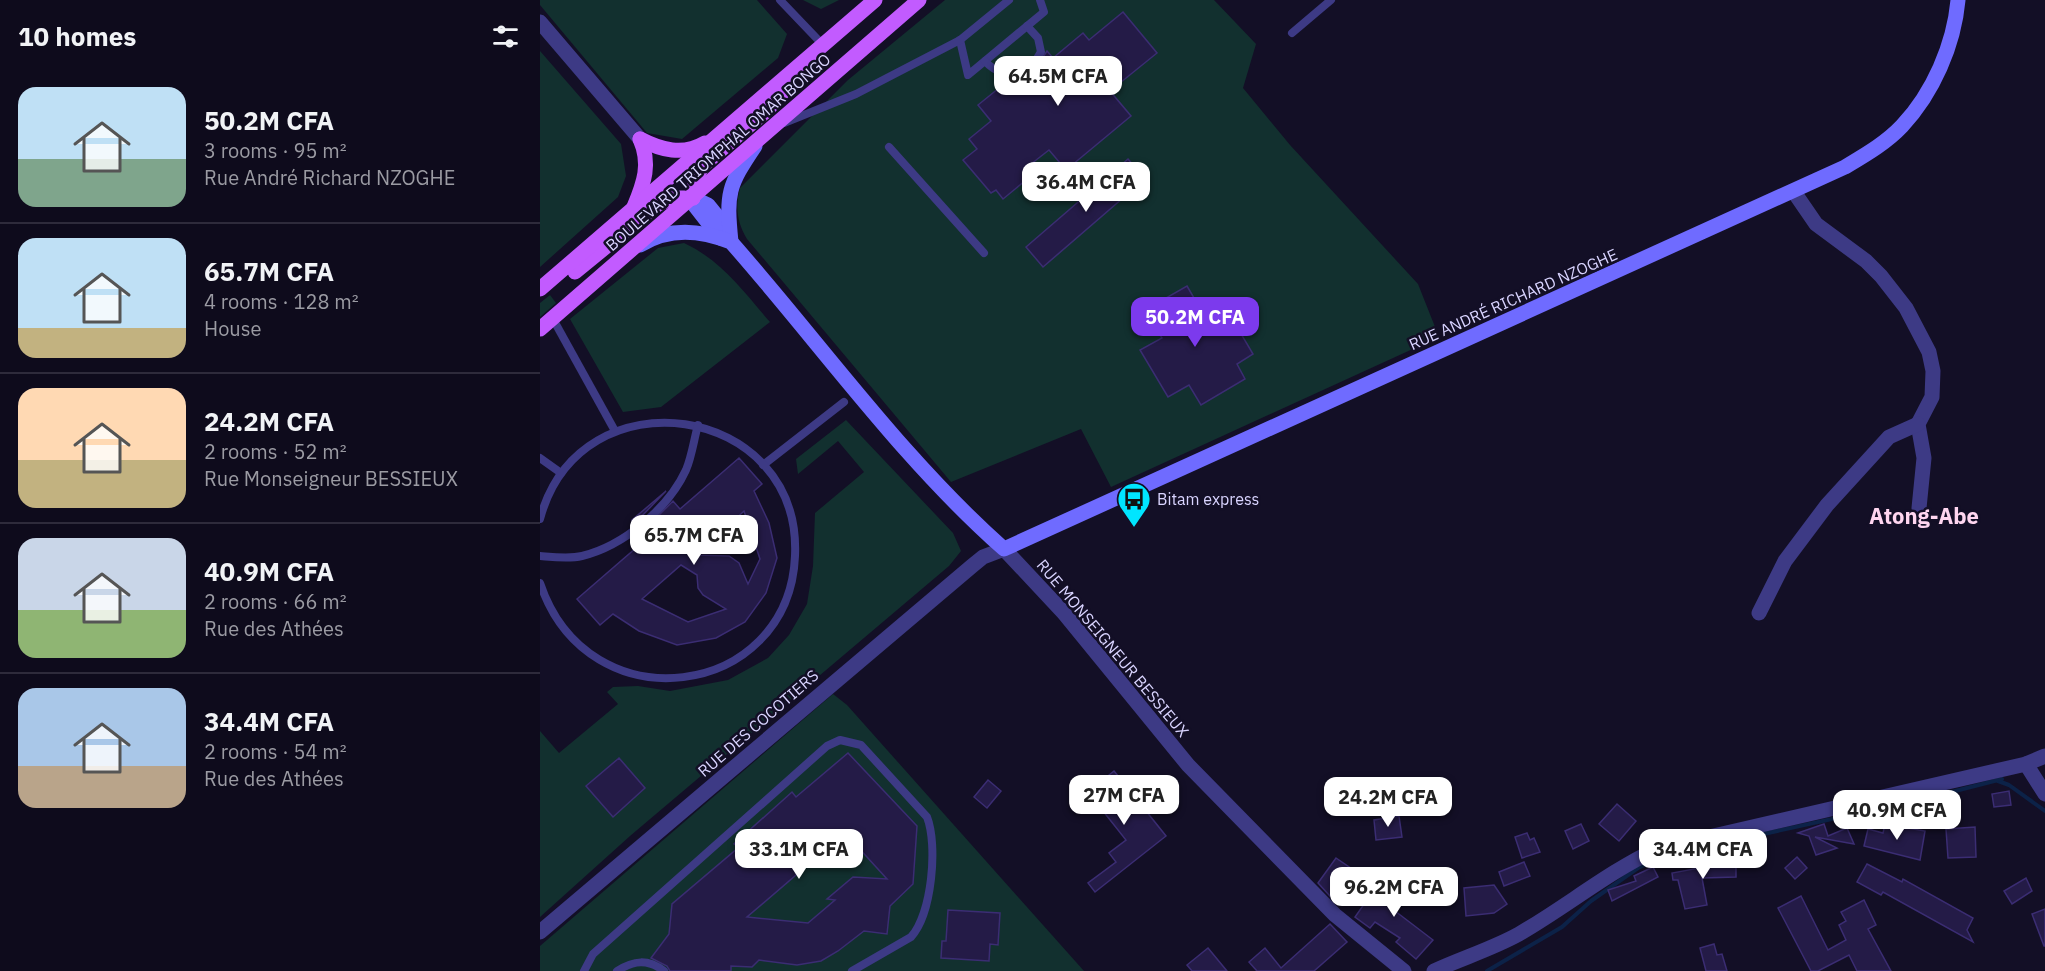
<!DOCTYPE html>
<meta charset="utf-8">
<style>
body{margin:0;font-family:"IBM Plex Sans",sans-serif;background:#171425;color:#f1f3f6;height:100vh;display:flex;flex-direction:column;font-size:22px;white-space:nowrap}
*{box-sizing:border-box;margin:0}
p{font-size:20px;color:#9b9ba3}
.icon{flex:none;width:33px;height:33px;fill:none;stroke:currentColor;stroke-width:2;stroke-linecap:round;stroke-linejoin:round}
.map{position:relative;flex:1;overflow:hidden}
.side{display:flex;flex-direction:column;background:#0e0b1c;width:540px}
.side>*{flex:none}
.price{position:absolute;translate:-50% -51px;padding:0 14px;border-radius:12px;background:#fff;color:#222;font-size:20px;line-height:39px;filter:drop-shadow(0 2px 3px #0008)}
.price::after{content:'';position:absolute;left:50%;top:36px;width:18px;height:14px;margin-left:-9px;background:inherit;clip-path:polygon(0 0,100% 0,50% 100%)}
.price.current{background:#7c3aed;color:#fff}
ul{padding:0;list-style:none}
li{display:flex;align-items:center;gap:18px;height:150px;padding:0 18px}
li+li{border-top:2px solid #2e2b3b}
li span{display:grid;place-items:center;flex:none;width:168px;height:120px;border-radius:18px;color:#555}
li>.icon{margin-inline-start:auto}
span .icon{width:72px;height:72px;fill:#fffc;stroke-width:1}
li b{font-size:26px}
h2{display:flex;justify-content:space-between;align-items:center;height:72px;padding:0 18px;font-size:26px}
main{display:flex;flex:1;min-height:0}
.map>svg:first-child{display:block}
.green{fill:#12302f;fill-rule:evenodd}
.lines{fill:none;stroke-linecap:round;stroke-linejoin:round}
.stream{stroke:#0c2248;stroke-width:4}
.building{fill:#241b47;stroke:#3b2d73;stroke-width:1.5;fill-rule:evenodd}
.lane{stroke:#3d3a85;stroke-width:8}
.street{stroke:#3d3a85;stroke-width:15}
.secondary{stroke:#6f6bff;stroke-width:15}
.primary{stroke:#c25bff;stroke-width:15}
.labels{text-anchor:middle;stroke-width:5;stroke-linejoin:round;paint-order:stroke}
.street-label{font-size:16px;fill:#d9d4ff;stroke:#130f26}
.poi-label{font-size:16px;fill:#d9d4ff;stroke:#130f26;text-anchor:start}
.district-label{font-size:22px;font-weight:bold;fill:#ffd6f0;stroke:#130f26}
</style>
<main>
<section class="side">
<h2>10 homes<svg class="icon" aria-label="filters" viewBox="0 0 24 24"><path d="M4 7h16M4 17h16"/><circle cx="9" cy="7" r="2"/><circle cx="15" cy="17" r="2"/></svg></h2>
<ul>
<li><span style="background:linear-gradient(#bfe0f5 60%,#7fa58c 0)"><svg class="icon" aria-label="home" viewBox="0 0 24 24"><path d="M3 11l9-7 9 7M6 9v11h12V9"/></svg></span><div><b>50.2M CFA</b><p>3 rooms · 95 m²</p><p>Rue André Richard NZOGHE</p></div></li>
<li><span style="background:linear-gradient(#bfe0f5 75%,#c2b280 0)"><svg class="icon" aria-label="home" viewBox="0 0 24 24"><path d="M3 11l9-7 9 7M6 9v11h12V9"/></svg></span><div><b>65.7M CFA</b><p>4 rooms · 128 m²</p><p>House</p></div></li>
<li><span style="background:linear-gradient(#ffd9b3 60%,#c2b280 0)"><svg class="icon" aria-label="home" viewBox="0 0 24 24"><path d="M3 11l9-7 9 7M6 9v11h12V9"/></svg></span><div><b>24.2M CFA</b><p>2 rooms · 52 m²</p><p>Rue Monseigneur BESSIEUX</p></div></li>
<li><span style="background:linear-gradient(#c9d6e8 60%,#8fb573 0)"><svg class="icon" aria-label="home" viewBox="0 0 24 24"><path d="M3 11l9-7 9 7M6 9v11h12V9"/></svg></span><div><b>40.9M CFA</b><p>2 rooms · 66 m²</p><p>Rue des Athées</p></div></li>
<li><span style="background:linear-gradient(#a9c7e8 65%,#b9a48a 0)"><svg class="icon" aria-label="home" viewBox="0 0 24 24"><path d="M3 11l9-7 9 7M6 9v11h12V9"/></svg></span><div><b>34.4M CFA</b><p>2 rooms · 54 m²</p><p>Rue des Athées</p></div></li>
</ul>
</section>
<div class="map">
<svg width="1505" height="971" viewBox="0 0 1505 971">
<rect width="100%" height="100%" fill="#130f26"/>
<g class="green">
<polygon points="0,0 217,0 247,34 238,58 142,139 107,133 0,5"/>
<polygon points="263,0 299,0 281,9"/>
<path d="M405,0h269l42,44 -13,44 47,57 128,139 21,53 -328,150 -30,-58 -130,53 -204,-243c-10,-17 -12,-32 -7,-51l108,-108z"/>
<polygon points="0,51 81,144 86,176 78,197 0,267"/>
<path d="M144,243c37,17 60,49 86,79l-109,85 -38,5 -53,-93 88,-71z"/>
<polygon points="10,295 16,303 0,317 0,303"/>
<path d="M306,420l107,113 8,18 -12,15 -319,270 -90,81v-186l19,22 59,-49 -11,-12 6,-5 25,-1 32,5 58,-11 40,-22 21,-23 18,-31 6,-38 2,-53 49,-41 -26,-31 -40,33 -2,-15zM78,758l27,30 -32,28 -27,-30z"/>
<polygon points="293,694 307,705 544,971 0,971 0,946"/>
</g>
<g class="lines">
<g class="stream">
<polyline points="1458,781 1469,785 1505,811"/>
<polyline points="947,971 1022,927 1051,901 1098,868 1127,855 1384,799 1462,779"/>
</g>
</g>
<g class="building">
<polygon points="583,12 617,53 570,91 591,116 526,170 509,150 491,164 497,171 463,199 456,190 451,193 423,160 437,149 429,139 451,121 438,105 464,84 471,93 496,73 494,71 507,51 513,58 543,33 549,40"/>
<polygon points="588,159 605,179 503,267 486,247"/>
<polygon points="647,286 665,317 684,305 713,354 697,364 705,379 661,405 649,385 628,397 600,350 622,338 605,310"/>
<path d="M199,458l23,26 -8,7 15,32 8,35 -11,35 -21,29 -29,16 -39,7 -38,-14 -26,-17 -13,11 -23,-26 75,-65 -7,-5 28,-28 7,8zM204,511l16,48 -12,25 -9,-21 -10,-7 -32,-1zM141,565l16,10 1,13 5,7 23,14 -38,13 -46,-23z"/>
<polygon points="126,491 99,519 95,522 92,520"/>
<path d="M308,753l69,73 -4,58 -23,22 -3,28 -23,-3 -26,20 -17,10 -24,4 -38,-5 -7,7 -21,-1v5h-61l-3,-5 -16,-8 18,-24 3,-30 67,-57 -5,-3 58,-52 4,5zM305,833l42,46 -34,-2 -26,22 8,1 -27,23 -61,-6z"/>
<polygon points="79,758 105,788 73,817 46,786"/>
<polygon points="574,771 626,836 555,892 548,883 576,862 569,853 586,840 548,792"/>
<polygon points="448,780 461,791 447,808 434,797"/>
<polygon points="1469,791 1471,805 1454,807 1452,794"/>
<polygon points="1077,804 1096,821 1079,841 1059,824"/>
<polygon points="859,816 862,837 836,840 834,820"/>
<polygon points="1041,824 1049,841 1033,849 1025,831"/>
<polygon points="1284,824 1288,836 1307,828 1314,844 1275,837 1297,848 1276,855 1269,836 1258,833"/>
<polygon points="1345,824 1385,831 1380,860 1324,846 1328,829 1343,833"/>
<polygon points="1435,827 1436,857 1408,858 1406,829"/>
<polygon points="987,833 990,840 994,838 1000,852 982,858 975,837"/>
<polygon points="1196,857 1196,877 1162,878 1167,905 1145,909 1138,880 1133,880 1132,873 1165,867 1164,859"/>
<polygon points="1257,857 1267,868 1255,879 1245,868"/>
<polygon points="796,858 812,869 790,896 778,883"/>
<polygon points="984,862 990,876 964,886 959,872"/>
<polygon points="1327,864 1362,882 1363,879 1433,918 1427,930 1433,942 1343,892 1341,895 1317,882"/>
<polygon points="1113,867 1118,877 1072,901 1068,890 1096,881 1094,876"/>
<polygon points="854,878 871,894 855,911 893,940 876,959 856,942 860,938 835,922 830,928 815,917 829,897 833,900"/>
<polygon points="1486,878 1492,891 1472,904 1464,891"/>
<polygon points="954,885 967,904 954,913 926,916 924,888"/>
<polygon points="1261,896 1288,950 1306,940 1299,925 1306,921 1301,912 1324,900 1336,925 1328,929 1351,971 1317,971 1309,955 1278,971 1271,971 1238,908"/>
<polygon points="1505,909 1505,946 1504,946 1492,914"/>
<polygon points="408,910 460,913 458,945 450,944 449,961 401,958 402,941 406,941"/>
<polygon points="790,924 807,942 774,971 717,971 709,962 725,948 741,968"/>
<polygon points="1174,944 1177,955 1182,954 1187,971 1166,971 1160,948"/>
<polygon points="668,948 687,971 652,971 647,965"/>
</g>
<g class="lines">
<g class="lane">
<polyline points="240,0 283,45"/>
<polyline points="752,33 791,0"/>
<polyline points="420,40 428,75 504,12 500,0"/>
<path d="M445,61c10,12 29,18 44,7 5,-3 9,-12 12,-16l-3,-14 -11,-12"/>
<polyline points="244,123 316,94 420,40 469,0"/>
<polyline points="349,147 444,253"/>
<polyline points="13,319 75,431"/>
<polyline points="0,458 21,473"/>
<polyline points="223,465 304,402"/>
<path d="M0,519c40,-149 262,-116 255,37 -6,143 -207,171 -255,27"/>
<path d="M0,556c13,1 29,3 42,0 41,-10 86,-47 104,-86 6,-14 8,-31 12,-45"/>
<path d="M44,971l9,-17 234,-208 13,-6 21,5 66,72c11,28 5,97 -16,120l-59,34"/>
<path d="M77,971c17,-11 31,-12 47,0"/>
</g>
<g class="street">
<polyline points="0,22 100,139"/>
<polyline points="1254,192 1276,224 1326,261 1341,276 1366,308 1389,352 1393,371 1392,397 1378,424 1384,458 1379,508"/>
<polyline points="1219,613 1245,561 1287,505 1349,437 1378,424"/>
<polyline points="1486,764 1505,794"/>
<polyline points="0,932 432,566 443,557 464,549 523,612 648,765 795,915 864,971"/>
<path d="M894,971c28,-13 58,-22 85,-37 47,-27 89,-62 138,-85l369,-85 19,-8"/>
</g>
<g class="secondary">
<polyline points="180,238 155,206 153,198 168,205 189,231"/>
<path d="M191,242c-5,-49 -3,-56 24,-96"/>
<path d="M100,245c30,-18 60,-15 91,-3 90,102 170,216 273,307l841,-382c20,-12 41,-24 57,-41 31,-33 52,-81 56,-126"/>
</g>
<g class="primary">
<path d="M100,139c21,11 43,17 65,4"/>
<polyline points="153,198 155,181 162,166 226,111 249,85"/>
<path d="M94,207c10,-24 17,-43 6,-68"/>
<polyline points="35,272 118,204 132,198 153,198"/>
<polyline points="0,289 335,0"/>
<polyline points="0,329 379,0"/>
</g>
</g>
<defs>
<symbol id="bus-pin" viewBox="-11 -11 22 30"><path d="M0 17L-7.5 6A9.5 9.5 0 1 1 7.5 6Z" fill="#00e5ff" stroke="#130f26"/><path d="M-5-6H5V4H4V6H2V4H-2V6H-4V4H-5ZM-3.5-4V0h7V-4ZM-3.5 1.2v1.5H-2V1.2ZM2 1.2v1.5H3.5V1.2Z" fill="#111"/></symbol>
</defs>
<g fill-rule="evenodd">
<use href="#bus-pin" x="575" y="480" width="38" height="52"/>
</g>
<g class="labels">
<g class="street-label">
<text transform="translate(178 152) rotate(-41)" y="6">BOULEVARD TRIOMPHAL OMAR BONGO</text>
<text transform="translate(973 299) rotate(-24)" y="6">RUE ANDRÉ RICHARD NZOGHE</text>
<text transform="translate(573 648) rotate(50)" y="6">RUE MONSEIGNEUR BESSIEUX</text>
<text transform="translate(218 723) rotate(-41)" y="6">RUE DES COCOTIERS</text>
</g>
<g class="poi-label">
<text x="617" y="505">Bitam express</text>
</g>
<g class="district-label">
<text x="1384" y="524">Atong-Abe</text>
</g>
</g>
</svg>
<b class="price" style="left:518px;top:107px">64.5M CFA</b>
<b class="price" style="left:546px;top:213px">36.4M CFA</b>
<b class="price current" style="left:655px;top:348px">50.2M CFA</b>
<b class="price" style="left:154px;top:566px">65.7M CFA</b>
<b class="price" style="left:584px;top:826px">27M CFA</b>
<b class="price" style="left:848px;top:828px">24.2M CFA</b>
<b class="price" style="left:1357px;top:841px">40.9M CFA</b>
<b class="price" style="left:259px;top:880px">33.1M CFA</b>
<b class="price" style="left:1163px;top:880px">34.4M CFA</b>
<b class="price" style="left:854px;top:918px">96.2M CFA</b>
</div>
</main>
